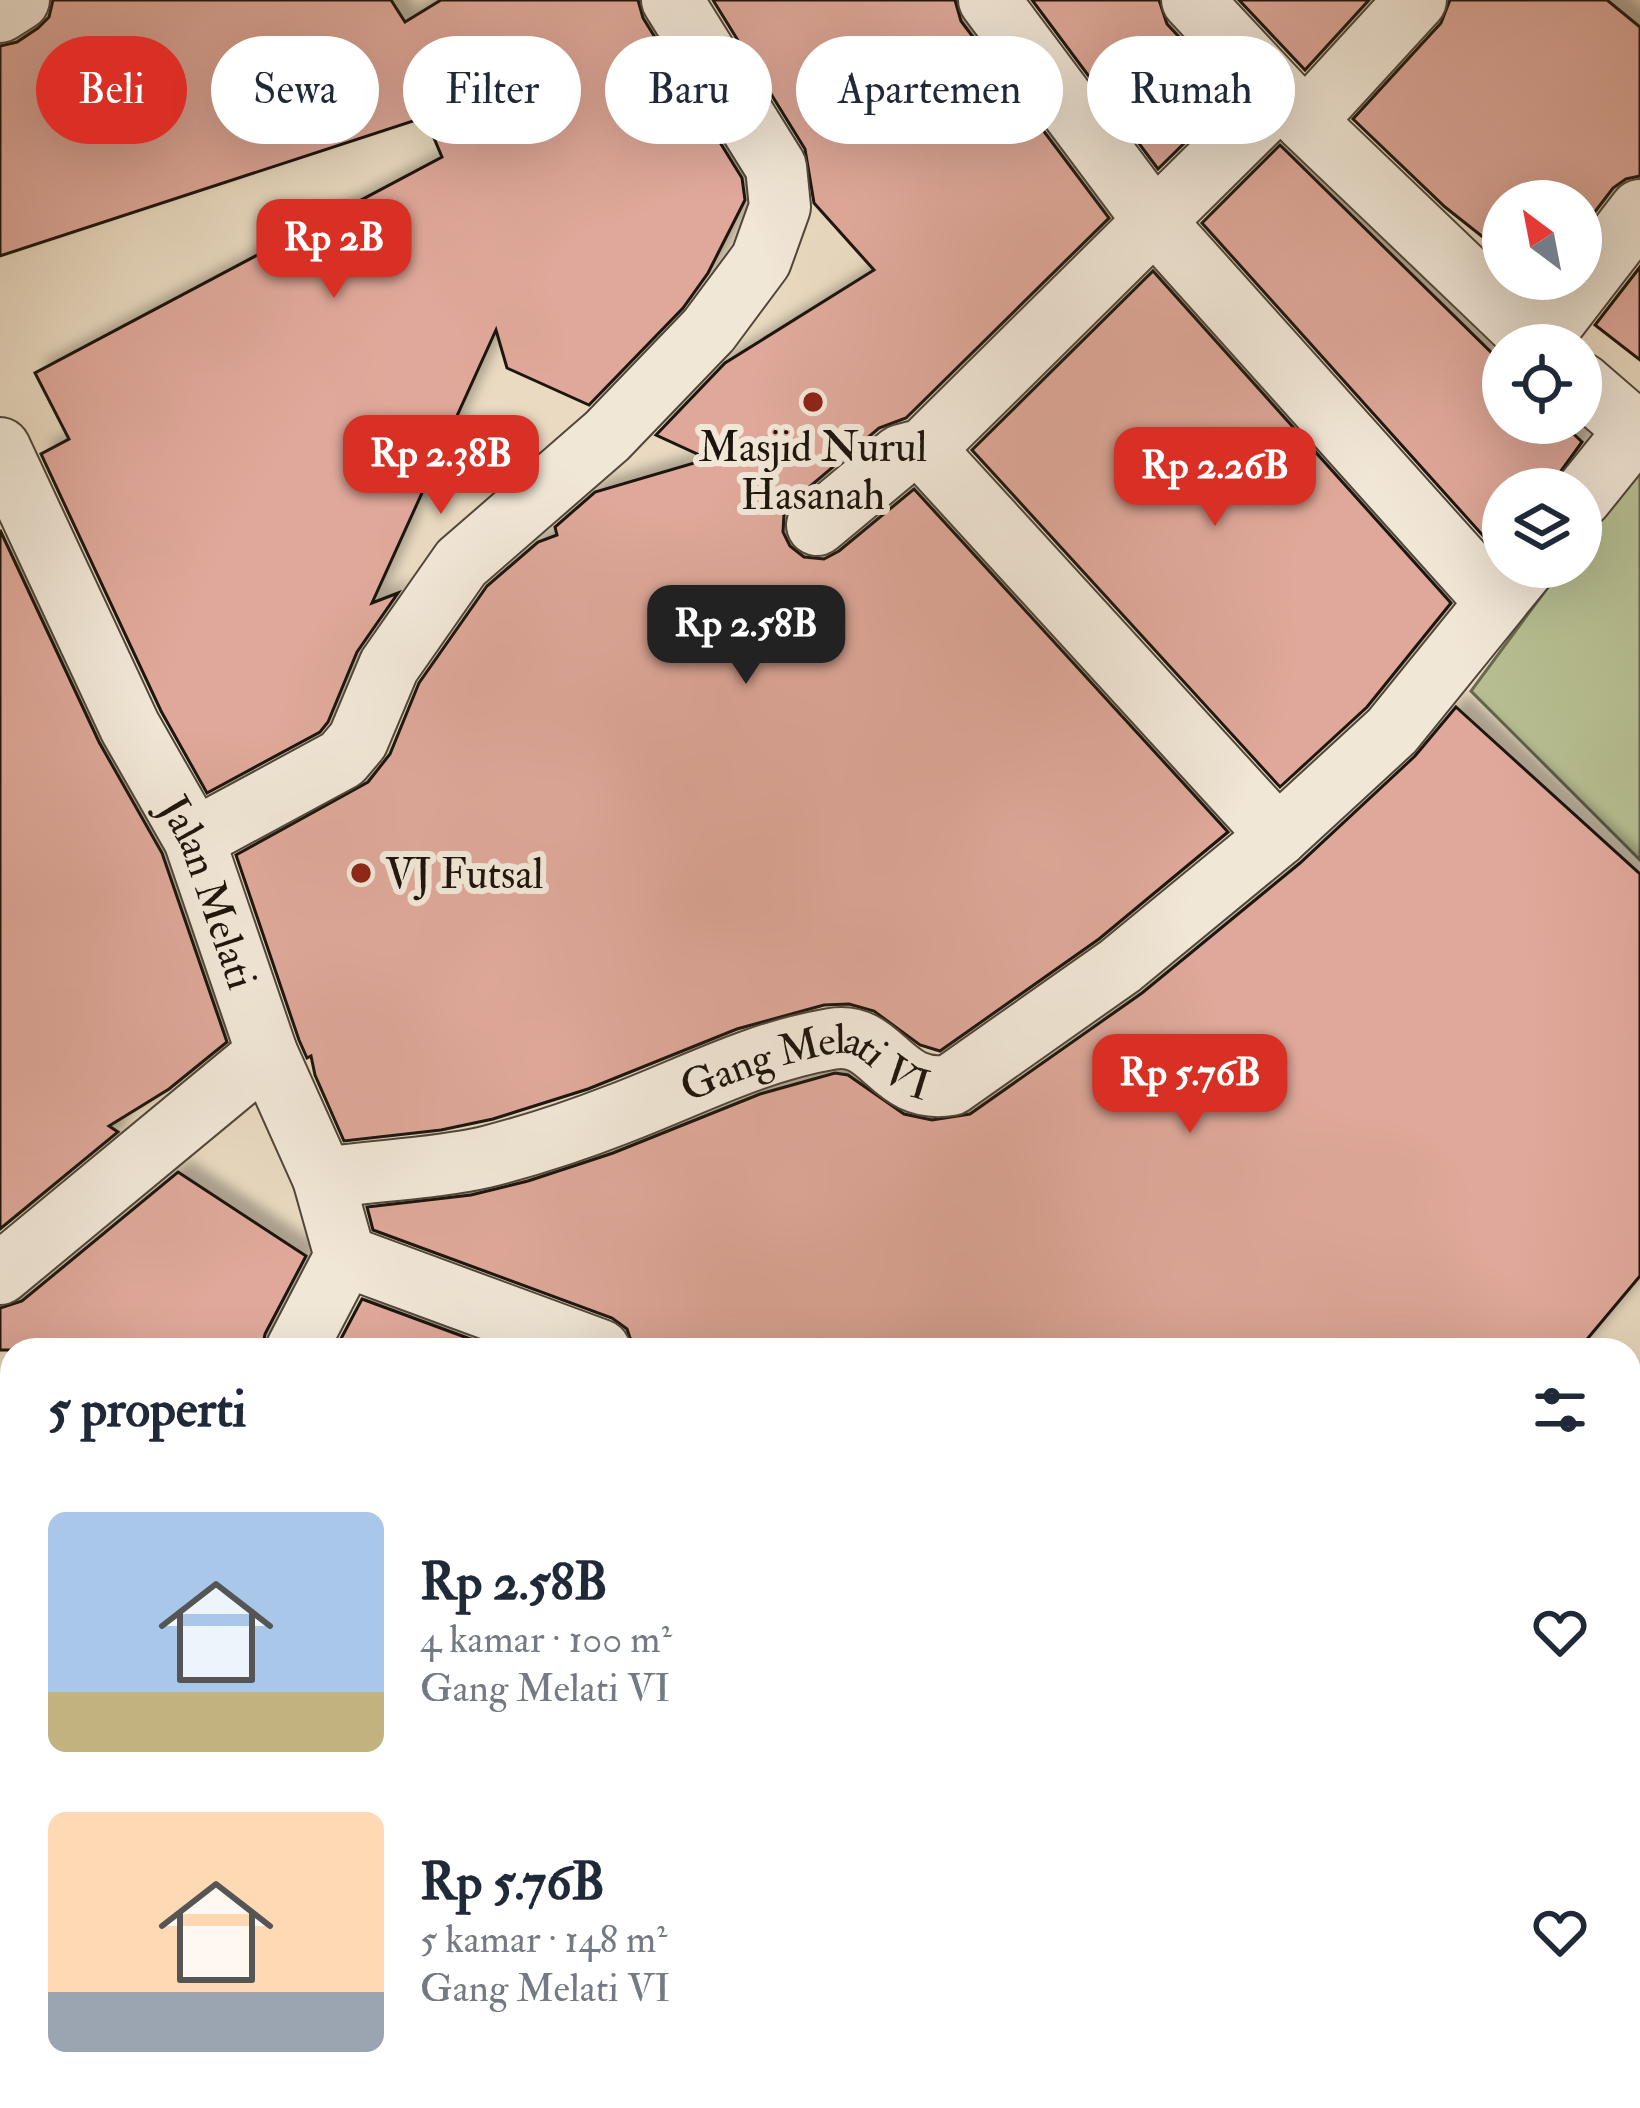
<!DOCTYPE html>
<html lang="id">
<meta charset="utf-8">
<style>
body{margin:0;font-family:"IM FELL Double Pica",serif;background:#f6f6f7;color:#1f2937;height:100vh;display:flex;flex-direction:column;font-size:45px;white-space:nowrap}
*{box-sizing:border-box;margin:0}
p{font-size:39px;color:#747a83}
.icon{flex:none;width:66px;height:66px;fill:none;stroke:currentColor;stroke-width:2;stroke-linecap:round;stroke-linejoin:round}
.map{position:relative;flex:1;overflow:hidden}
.side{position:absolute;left:0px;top:1338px;width:1641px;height:771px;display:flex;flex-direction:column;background:#fff;border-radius:36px 36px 0 0;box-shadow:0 12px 48px #0002}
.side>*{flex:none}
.top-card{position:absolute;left:36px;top:36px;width:1569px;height:108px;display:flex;gap:24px}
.needle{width:78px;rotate:328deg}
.buttons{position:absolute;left:1482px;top:180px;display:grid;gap:24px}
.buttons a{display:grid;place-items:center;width:120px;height:120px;border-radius:50%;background:#fff;box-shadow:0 12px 48px #0002;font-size:60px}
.price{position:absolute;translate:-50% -102px;padding:0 27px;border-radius:24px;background:#d93025;color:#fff;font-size:39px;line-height:78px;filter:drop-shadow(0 3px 6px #0008)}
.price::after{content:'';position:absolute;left:50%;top:72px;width:36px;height:27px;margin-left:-18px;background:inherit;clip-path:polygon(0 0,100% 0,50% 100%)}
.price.active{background:#222;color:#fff}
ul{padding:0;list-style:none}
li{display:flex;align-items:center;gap:36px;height:300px;padding:0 48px}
li span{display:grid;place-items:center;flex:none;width:336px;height:240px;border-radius:18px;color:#555}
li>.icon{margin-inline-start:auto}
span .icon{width:144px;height:144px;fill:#fffc;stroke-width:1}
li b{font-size:51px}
h2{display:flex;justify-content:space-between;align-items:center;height:144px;padding:0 48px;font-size:51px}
.pill{padding:0 42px;border-radius:54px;background:#fff;box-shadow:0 12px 48px #0002;font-size:42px;line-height:108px}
.pill.active{background:#d93025;color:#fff}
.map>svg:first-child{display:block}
.green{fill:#b7bf92;stroke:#6a6a4f;stroke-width:3}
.building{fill:#dfa89a;stroke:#1d150c;stroke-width:3;filter:url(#shadow)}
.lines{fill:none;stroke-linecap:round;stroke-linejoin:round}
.street-casing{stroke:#504639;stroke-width:64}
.street{stroke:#f1e7d7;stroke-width:60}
.poi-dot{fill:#8f2418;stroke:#f1e7d7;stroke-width:4.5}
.labels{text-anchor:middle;stroke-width:12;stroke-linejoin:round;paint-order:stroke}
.poi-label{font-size:42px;fill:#1d150c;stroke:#f1e7d7}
.street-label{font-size:42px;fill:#1d150c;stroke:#f1e7d7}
</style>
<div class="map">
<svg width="1640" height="2108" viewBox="0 0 1640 2108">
<defs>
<filter id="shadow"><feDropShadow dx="11" dy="-11" stdDeviation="6" flood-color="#0004"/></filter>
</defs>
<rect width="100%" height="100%" fill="#e9dac1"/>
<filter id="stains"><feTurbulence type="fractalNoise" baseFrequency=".00167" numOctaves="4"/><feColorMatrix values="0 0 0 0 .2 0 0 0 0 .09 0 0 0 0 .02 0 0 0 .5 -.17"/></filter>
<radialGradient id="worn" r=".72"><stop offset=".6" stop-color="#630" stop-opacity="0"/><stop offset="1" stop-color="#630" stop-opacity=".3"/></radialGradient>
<polygon class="green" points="1640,463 1640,860 1471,691 1563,567 1581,567 1581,542"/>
<g class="building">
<polygon points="53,0 391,0 405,22 441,0 638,0 643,18 742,178 745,200 708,273 683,308 589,405 507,368 496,330 372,603 398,593 357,652 328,722 320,732 207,793 161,711 41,454 69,439 35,373 442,157 425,117 0,256 0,46 17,42 38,28 49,17"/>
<polygon points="713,0 955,0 961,21 1109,218 906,418 879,428 795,499 784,514 783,532 790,546 804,557 824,559 839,551 914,489 1228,832 1099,939 940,1051 920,1045 874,1011 849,1004 824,1005 737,1029 588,1089 493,1119 441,1130 344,1141 315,1075 311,1056 307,1058 299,1040 236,855 368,782 390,754 419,683 487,586 538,542 557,535 555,527 595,492 708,459 656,435 725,363 874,270 814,203 805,149"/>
<polygon points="1032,0 1159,0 1167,24 1233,95 1158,169"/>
<polygon points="1239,0 1369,0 1305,70"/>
<polygon points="1450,0 1607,0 1640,27 1640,176 1626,179 1613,188 1581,230 1581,201 1503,201 1503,253 1445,207 1353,119 1441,23"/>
<polygon points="1280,145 1503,364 1503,423 1562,423 1582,442 1548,489 1503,489 1503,542 1495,549 1202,223"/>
<polygon points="1640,267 1640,360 1595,325"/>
<polygon points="1153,271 1451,603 1367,707 1280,787 972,450"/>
<polygon points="0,530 99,742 162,853 227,1042 169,1089 109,1126 118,1132 0,1229"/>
<polygon points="1456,707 1640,874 1640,1276 1578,1350 634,1350 627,1329 612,1318 373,1230 367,1207 471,1195 528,1181 613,1153 760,1094 835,1073 848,1075 904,1114 932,1120 970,1114 1142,993 1300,863 1415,756"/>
<polygon points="178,1172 306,1256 265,1334 262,1350 0,1350 0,1308 22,1301"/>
<polygon points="362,1299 500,1350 335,1350"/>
</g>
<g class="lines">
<defs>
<g id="street">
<polyline points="989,0 1155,222 1496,602"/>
<polyline points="1192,0 1305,121 1539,345"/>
<polyline points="0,12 19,0"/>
<polyline points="1305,121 1416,0"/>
<polyline points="1537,344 1640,210"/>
<polyline points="1581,383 1640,434"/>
<path id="s1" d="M0,448l130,279 64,112 73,214 56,125 22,78 -49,94"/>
<polyline points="924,449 1278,836"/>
<polyline points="1581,498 1635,431"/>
<polyline points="817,525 901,455 924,449 1281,96"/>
<polyline points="194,839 342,759 358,740 389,666 461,563 607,436 709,330 761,260 780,207 776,167 672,0"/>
<path id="s2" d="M323,1178c54,-8 110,-9 163,-21 43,-11 89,-26 130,-42 72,-27 138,-63 215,-76 53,-10 58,57 120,46l169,-119 158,-130 114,-105 133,-164"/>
<polyline points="345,1256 600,1350"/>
<polyline points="0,1274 267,1053"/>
<polyline points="0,1807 12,1784"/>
<polyline points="0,1911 12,1917"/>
<polyline points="1629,2054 1640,2061"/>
<polyline points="377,2097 396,2108"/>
<polyline points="330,2108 336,2097"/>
<polyline points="614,2108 620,2097"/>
</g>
</defs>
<use href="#street" class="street-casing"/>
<use href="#street" class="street"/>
</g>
<g class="poi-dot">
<circle cx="813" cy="402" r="12"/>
<circle cx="361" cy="873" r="12"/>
</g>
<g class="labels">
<g class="poi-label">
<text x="813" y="461">Masjid Nurul<tspan x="813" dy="48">Hasanah</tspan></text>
<text x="385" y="888" text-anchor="start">VJ Futsal</text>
</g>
<g class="street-label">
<text dy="15" stroke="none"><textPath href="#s1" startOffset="492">Jalan Melati</textPath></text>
<text dy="15" stroke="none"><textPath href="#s2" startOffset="507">Gang Melati VI</textPath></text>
</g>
</g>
<rect width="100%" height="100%" filter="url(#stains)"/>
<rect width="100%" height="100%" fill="url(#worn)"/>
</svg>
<div class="buttons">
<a><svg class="needle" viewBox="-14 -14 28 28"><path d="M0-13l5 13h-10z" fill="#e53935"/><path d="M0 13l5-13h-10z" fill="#747a83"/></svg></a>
<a><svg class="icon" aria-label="locate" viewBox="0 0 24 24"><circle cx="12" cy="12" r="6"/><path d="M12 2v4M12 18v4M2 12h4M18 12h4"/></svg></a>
<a><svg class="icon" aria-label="layers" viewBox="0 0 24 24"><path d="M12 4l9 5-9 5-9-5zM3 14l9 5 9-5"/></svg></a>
</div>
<b class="price" style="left:334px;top:301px">Rp 2B</b>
<b class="price" style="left:441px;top:517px">Rp 2.38B</b>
<b class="price" style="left:1215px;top:529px">Rp 2.26B</b>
<b class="price active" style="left:746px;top:687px">Rp 2.58B</b>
<b class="price" style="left:1190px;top:1136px">Rp 5.76B</b>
<div class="top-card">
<a class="pill active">Beli</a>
<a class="pill">Sewa</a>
<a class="pill">Filter</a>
<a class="pill">Baru</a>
<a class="pill">Apartemen</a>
<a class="pill">Rumah</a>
</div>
<section class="side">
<h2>5 properti<svg class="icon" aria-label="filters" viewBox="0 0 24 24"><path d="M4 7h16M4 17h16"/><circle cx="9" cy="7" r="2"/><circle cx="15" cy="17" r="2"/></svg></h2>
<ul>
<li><span style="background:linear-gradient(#a9c7e8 75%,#c2b280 0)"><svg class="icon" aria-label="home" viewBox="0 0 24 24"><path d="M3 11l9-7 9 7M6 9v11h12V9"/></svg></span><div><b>Rp 2.58B</b><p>4 kamar · 100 m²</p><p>Gang Melati VI</p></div><svg class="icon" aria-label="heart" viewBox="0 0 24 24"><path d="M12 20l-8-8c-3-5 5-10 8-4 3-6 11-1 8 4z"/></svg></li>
<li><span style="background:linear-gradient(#ffd9b3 75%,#9aa5b1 0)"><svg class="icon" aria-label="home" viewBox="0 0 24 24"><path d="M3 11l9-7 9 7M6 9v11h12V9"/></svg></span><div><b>Rp 5.76B</b><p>5 kamar · 148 m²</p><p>Gang Melati VI</p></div><svg class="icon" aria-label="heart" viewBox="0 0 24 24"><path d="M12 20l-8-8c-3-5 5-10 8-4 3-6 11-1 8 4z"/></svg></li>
</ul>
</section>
</div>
